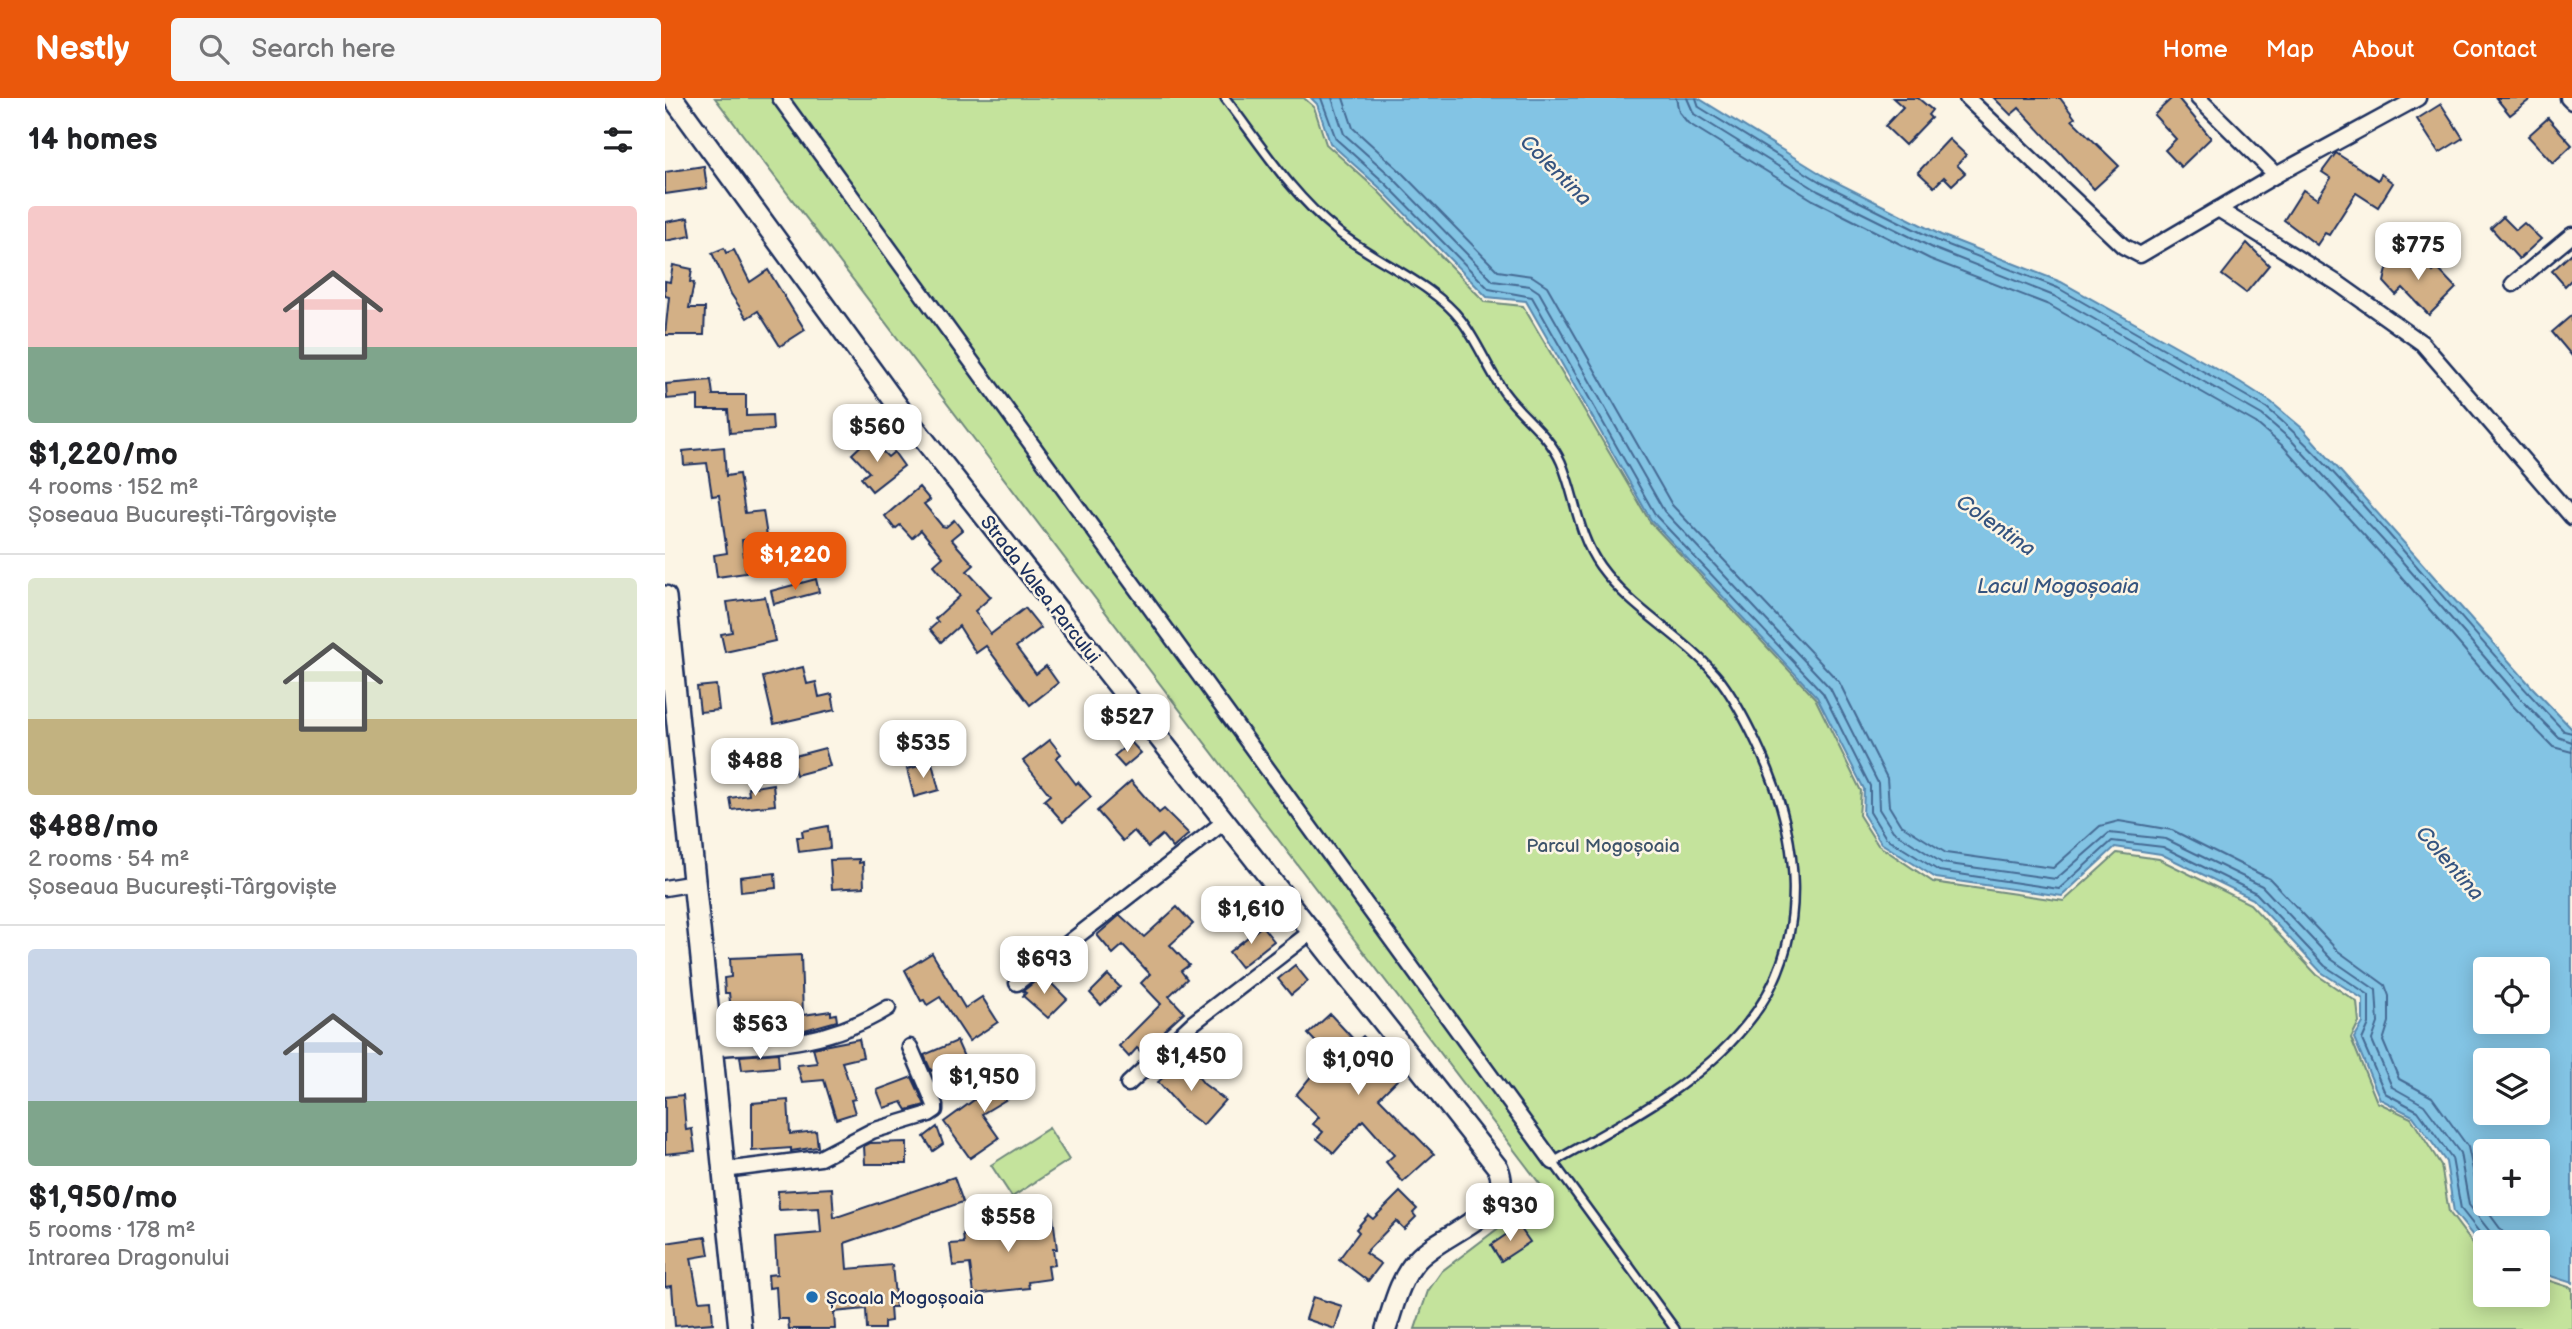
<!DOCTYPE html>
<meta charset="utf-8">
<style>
body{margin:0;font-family:"Balsamiq Sans",sans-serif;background:#f6f6f6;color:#202124;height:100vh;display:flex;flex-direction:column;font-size:26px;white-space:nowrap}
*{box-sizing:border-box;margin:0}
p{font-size:23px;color:#757577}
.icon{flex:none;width:38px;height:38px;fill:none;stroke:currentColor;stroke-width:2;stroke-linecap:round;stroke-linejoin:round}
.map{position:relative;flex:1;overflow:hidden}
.side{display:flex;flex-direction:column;background:#fff;width:665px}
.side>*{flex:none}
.buttons{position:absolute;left:1808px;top:859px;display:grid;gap:14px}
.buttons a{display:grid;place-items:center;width:77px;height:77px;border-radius:7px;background:#fff;box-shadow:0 4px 18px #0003;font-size:35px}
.price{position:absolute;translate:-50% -60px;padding:0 16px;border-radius:14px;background:#fff;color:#222;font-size:23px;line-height:46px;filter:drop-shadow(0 2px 4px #0008)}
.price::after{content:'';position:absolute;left:50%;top:42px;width:21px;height:16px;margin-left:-10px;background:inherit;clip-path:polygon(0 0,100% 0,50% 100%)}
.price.on{background:#ea580c;color:#fff}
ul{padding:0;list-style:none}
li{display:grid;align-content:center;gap:14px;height:371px;padding:0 28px}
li+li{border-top:2px solid #e0e0e0}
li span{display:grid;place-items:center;height:217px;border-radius:7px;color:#555}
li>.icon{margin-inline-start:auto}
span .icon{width:126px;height:126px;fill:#fffc;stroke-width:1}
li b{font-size:30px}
h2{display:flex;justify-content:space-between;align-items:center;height:84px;padding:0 28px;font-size:30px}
header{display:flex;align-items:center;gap:42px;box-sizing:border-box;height:98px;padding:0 35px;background:#ea580c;color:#fff}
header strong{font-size:33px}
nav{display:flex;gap:38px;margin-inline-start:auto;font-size:24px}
.search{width:490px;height:63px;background:#f6f6f6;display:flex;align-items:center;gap:18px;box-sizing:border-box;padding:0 24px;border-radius:7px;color:#757577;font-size:26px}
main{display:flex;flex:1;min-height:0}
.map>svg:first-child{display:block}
.green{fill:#c4e39c;stroke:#70897d;stroke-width:2}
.water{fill:#83c4e4;stroke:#5988ae;stroke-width:2;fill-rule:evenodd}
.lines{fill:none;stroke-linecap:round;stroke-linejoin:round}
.shore{stroke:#456b94;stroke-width:2}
.building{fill:#d3b086;stroke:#1b2f5e;stroke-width:2}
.lane-casing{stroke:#1b2f5e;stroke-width:12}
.street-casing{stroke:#1b2f5e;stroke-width:19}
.secondary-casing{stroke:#1b2f5e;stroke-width:24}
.primary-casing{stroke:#1b2f5e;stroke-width:26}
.lane{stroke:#fcf5e5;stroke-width:7}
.street{stroke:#fcf5e5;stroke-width:14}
.secondary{stroke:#fcf5e5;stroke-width:19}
.primary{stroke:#fcf5e5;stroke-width:21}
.poi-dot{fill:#1f6fb2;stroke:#fcf5e5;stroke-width:2.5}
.labels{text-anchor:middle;stroke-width:5;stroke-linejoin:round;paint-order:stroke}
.street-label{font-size:19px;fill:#1b2f5e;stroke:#fcf5e5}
.park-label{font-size:19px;fill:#3d536a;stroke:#fcf5e5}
.poi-label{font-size:19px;fill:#1b2f5e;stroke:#fcf5e5;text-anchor:start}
.water-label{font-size:21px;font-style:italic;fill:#355480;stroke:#fcf5e5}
</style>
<header>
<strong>Nestly</strong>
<div class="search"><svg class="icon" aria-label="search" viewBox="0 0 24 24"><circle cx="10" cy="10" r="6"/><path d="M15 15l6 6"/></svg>Search here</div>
<nav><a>Home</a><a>Map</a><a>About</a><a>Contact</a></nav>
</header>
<main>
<section class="side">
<h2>14 homes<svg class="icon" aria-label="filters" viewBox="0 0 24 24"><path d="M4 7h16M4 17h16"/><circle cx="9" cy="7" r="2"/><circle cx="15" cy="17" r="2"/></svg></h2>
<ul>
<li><span style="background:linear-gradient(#f6c9c9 65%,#7fa58c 0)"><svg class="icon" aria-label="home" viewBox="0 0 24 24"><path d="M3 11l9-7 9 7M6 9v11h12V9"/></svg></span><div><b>$1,220/mo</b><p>4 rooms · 152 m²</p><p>Șoseaua București-Târgoviște</p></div></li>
<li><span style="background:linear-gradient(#dfe7d0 65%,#c2b280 0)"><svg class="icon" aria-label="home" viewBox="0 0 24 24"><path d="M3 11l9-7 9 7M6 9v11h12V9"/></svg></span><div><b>$488/mo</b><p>2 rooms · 54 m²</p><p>Șoseaua București-Târgoviște</p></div></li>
<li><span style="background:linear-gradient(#c9d6e8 70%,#7fa58c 0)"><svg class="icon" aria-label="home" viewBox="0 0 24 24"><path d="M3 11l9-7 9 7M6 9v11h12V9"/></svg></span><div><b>$1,950/mo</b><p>5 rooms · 178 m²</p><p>Intrarea Dragonului</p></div></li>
</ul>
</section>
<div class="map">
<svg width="1907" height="1231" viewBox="0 0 1907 1231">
<rect width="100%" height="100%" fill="#fcf5e5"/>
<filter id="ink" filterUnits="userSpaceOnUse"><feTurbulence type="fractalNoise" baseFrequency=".0143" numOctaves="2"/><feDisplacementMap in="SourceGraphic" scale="14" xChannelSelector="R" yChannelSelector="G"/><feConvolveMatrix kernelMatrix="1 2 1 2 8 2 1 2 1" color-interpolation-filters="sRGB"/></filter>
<g filter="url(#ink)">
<g class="green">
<polygon points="50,0 639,0 649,9 661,46 712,92 820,204 858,208 985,424 1150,600 1196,693 1194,717 1213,747 1268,784 1399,803 1452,755 1494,761 1585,806 1652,877 1692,904 1694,924 1686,940 1712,1004 1746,1020 1776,1067 1784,1114 1820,1162 1820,1197 1872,1197 1873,1179 1907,1190 1907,1231 750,1231 763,1193 777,1173 881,1094"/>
<polygon points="384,1030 404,1062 347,1099 326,1067"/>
</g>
<path class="water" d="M646,0h387l128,79 115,58 120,47 179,100 31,20 31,26 229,258 41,43v554l-34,-11 -1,-30h-52v9l-31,-39 -8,-50 -33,-46 -33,-17 -26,-61 9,-15v-24l-42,-27 -68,-73 -92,-45 -46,-7 -53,49 -126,-18 -55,-35 -18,-29 1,-25 -47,-92 -166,-177 -125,-219 -39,-4 -107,-109 -50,-45 -13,-39zM1820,872h52v52h-52zM1820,962h52v53h-52zM1820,1054h52v52h-52z"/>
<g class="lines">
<g class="shore">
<polyline points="656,0 671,41 720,85 824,191 867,199 991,418 1158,595 1205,688 1205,714 1221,740 1274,773 1394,791 1447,743 1498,749 1591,795 1660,868 1704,897 1704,926 1697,942 1720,995 1753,1013 1787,1060 1796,1111 1822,1144"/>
<polyline points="667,0 679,36 726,78 828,183 865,188 874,194 999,413 1165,590 1213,685 1214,711 1228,733 1277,765 1391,781 1444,735 1501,741 1597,788 1666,861 1711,892 1713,925 1707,942 1727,989 1759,1007 1795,1055 1804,1107 1833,1144"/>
<polyline points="678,0 688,30 733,71 833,173 867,178 882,188 1007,407 1174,584 1222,680 1224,708 1235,726 1281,755 1388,770 1435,728 1454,723 1507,732 1605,781 1673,853 1720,887 1724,898 1724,924 1718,943 1734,981 1767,999 1803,1049 1815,1103 1845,1144"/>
<polyline points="1011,0 1014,14 1023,25 1148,102 1265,161 1384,207 1591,325 1619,349 1727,468 1847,607 1888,649 1907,654"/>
<polyline points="1022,0 1029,16 1153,93 1270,151 1389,198 1597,317 1626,342 1735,461 1854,599 1893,639 1907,644"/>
<path d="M1031,0l3,9 123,76 116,58 120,47 209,120c34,29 64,62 94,95 68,75 132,155 203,228l8,2"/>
</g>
</g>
<g class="building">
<polygon points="1228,0 1253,0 1267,12 1263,17 1266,20 1240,47 1220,28 1238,9"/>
<polygon points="1329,0 1395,0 1410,20 1407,22 1454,68 1429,91 1354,10 1346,17"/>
<polygon points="1507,0 1513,0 1546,40 1516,69 1500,52 1511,41 1489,17"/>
<polygon points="1831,0 1867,0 1845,17"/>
<polygon points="1776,6 1798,40 1774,55 1752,21"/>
<polygon points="1883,20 1907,47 1888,65 1863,38"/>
<polygon points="1284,41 1301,57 1292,67 1300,75 1287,87 1279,79 1269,89 1253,74"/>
<polygon points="1671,55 1713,82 1716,76 1728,85 1713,109 1691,95 1664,137 1660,135 1652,147 1619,122 1638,92 1652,101 1666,80 1657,74"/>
<polygon points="39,68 42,90 0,96 0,74"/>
<polygon points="1838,119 1851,132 1859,125 1876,141 1854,161 1826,130"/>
<polygon points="23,120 26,138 0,143 0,124"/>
<polygon points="1582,145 1604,167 1581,195 1557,177"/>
<polygon points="59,150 61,155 69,152 85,184 103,172 140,232 115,248 93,213 82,220 66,196 47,155"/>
<polygon points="1741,155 1749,155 1768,174 1772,170 1791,190 1764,217 1738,190 1731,197 1719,184 1723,167"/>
<polygon points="1907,155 1907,181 1900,188 1887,173"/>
<polygon points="8,167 27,171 25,184 29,185 24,210 40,210 39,237 0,237 4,199 0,198 0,183 5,184"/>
<polygon points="1907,217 1907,258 1887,234"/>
<polygon points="46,282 48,297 81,297 81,318 107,317 108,332 65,335 63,312 33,312 33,298 2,301 1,286"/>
<polygon points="204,340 223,359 229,354 239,368 207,393 196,380 204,374 187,356"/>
<polygon points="59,349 61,378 74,376 80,415 98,413 102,438 77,442 81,475 52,479 49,457 62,455 54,397 47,398 42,365 19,367 18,353"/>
<polygon points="254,389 265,402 259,406 277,428 281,429 289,422 297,432 286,441 309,467 302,473 326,499 310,513 326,536 360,510 376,530 351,549 371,576 381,568 393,585 365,607 321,548 311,555 294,528 276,544 265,531 273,524 270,521 295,498 269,467 278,459 256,432 247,440 235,427 230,431 220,418"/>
<polygon points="151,481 154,494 109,506 106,493"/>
<polygon points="100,499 110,543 60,554 56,536 67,534 62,504"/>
<polygon points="138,569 142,586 151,584 154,599 167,596 170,612 109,626 98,579"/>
<polygon points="51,587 54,612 35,614 32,589"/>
<polygon points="385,642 396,656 391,660 411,686 413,684 426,699 398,724 379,702 385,697 358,663"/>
<polygon points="466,644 476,655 459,669 449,658"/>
<polygon points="160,650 165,668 131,677 126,659"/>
<polygon points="267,665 274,692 249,699 242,671"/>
<polygon points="466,683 494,715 499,711 524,736 508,750 497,737 483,749 469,733 458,743 432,713"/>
<polygon points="108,686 110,707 67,712 65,700 84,697 83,690"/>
<polygon points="163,728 165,750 134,754 132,739 138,739 137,733"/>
<polygon points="194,761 194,765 198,764 199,789 167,791 165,762"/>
<polygon points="110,775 111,790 76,794 75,779"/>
<polygon points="512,809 528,826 505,847 524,867 516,873 522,881 504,898 519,914 499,932 501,937 479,957 472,950 464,959 454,948 496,906 476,885 485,876 458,847 448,856 432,837 455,817 479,839"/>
<polygon points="597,828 609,843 576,869 564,854"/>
<polygon points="267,855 300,910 317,899 333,924 304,943 275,899 262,907 259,902 256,903 240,872"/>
<polygon points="136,857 138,917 166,913 166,917 171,916 172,923 136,933 69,939 64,895 60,895 59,880 66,879 65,860"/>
<polygon points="630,867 643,883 626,897 613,881"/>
<polygon points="378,877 402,901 383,920 358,898 361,895 358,893"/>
<polygon points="443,877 455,889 436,907 425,895"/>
<polygon points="665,916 691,944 698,938 737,977 714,1000 769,1056 738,1084 721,1064 729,1057 698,1022 669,1055 652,1041 658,1034 648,1026 654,1019 631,997 663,957 643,936"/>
<polygon points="194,941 198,959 177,964 190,1001 186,1002 190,1015 171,1021 159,982 137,984 132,967 152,965 148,950"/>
<polygon points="292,943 306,975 313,972 321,986 288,998 273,970 266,973 259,957"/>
<polygon points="113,955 114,969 77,972 75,958"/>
<polygon points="519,961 539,986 560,1002 538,1027 517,1011 493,984"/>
<polygon points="350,972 353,976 359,973 367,986 317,1016 334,1040 305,1060 279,1024"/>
<polygon points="247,979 260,1007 242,1012 237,1004 219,1010 212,992"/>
<polygon points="18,997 21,1032 27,1031 30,1053 0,1056 0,999"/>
<polygon points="123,1002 125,1036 151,1033 153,1049 126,1053 126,1050 87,1053 87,1005"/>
<polygon points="272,1029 278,1046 268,1053 259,1039"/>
<polygon points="242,1044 242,1066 200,1066 199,1048 205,1045"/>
<polygon points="289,1079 298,1104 180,1145 182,1171 227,1167 231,1209 225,1209 226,1223 219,1224 219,1231 202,1231 201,1211 169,1214 170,1231 124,1231 123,1221 113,1221 111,1189 104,1190 103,1177 112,1176 110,1139 156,1135 154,1110 114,1112 113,1093 167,1090 169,1120"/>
<polygon points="735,1094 752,1111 748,1115 751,1119 739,1131 731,1123 700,1155 716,1166 703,1183 674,1161 694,1134 691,1131 703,1117 708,1121"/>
<polygon points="388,1119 392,1151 388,1151 390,1167 383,1168 385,1181 363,1184 364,1190 309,1196 305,1166 288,1168 285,1146 299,1145 298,1136 308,1135 307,1128"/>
<polygon points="854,1128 865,1144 836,1163 826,1147"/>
<polygon points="41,1139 44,1157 26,1160 34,1203 46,1202 48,1225 10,1228 7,1188 0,1189 0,1145"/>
<polygon points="648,1199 677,1208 670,1231 641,1221"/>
</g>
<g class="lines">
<defs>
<path id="lane" d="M560,0c36,47 65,95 112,133 37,30 97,53 124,89 17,22 27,49 43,72 18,25 44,41 57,70 15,35 16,72 39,104 33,46 86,71 121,115 14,19 25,40 35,61 44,91 59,199 -10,283 -50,62 -126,99 -193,137l122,167"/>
<g id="street">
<polyline points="115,0 888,1064"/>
<polyline points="1302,0 1458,148 1475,157 1611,77 1753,0"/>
<polyline points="1533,0 1611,77"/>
<polyline points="1903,0 1907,4"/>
<polyline points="1553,111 1674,186 1757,245 1907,419"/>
<polyline points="1848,186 1907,137"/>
<polyline points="0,790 30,785"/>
<polyline points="352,885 559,724"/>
<path d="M47,950c66,-3 117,-4 176,-40"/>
<polyline points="463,986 528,925 646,834"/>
<polyline points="59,1072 155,1060 207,1033 264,1016 270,1012 270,1007 245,949"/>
</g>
<path id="secondary" d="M8,0l230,315 595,755c19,46 -56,64 -81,92 -18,20 -23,45 -31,69"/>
<polyline id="primary" points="0,499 75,1231"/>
</defs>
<use href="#lane" class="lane-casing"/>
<use href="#street" class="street-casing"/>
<use href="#secondary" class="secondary-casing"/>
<use href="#primary" class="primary-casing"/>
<use href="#lane" class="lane"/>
<use href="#street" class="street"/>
<use href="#secondary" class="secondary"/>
<use href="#primary" class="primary"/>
</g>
</g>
<circle class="poi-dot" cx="147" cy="1199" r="7"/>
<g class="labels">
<g class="street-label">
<text transform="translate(376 491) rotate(52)" y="7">Strada Valea Parcului</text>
</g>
<g class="park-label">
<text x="938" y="754">Parcul Mogoșoaia</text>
</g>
<g class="poi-label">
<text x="161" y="1206">Școala Mogoșoaia</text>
</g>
<g class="water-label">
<text transform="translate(891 72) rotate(45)" y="7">Colentina</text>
<text transform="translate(1331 427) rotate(35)" y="7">Colentina</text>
<text x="1393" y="495">Lacul Mogoșoaia</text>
<text transform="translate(1785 765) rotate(49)" y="7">Colentina</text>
</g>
</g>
</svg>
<div class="buttons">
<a><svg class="icon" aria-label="locate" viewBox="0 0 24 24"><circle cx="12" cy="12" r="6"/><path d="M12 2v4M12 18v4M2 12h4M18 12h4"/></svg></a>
<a><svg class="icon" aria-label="layers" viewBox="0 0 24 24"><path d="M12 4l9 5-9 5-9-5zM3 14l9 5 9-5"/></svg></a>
<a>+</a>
<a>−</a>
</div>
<b class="price" style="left:1753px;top:184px">$775</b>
<b class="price" style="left:212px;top:366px">$560</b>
<b class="price on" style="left:130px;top:494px">$1,220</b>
<b class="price" style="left:462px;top:656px">$527</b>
<b class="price" style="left:258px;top:682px">$535</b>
<b class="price" style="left:90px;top:700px">$488</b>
<b class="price" style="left:586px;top:848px">$1,610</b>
<b class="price" style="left:379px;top:898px">$693</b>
<b class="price" style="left:95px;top:963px">$563</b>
<b class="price" style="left:526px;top:995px">$1,450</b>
<b class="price" style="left:693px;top:999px">$1,090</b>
<b class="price" style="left:319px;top:1016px">$1,950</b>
<b class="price" style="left:845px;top:1145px">$930</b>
<b class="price" style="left:343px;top:1156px">$558</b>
</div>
</main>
